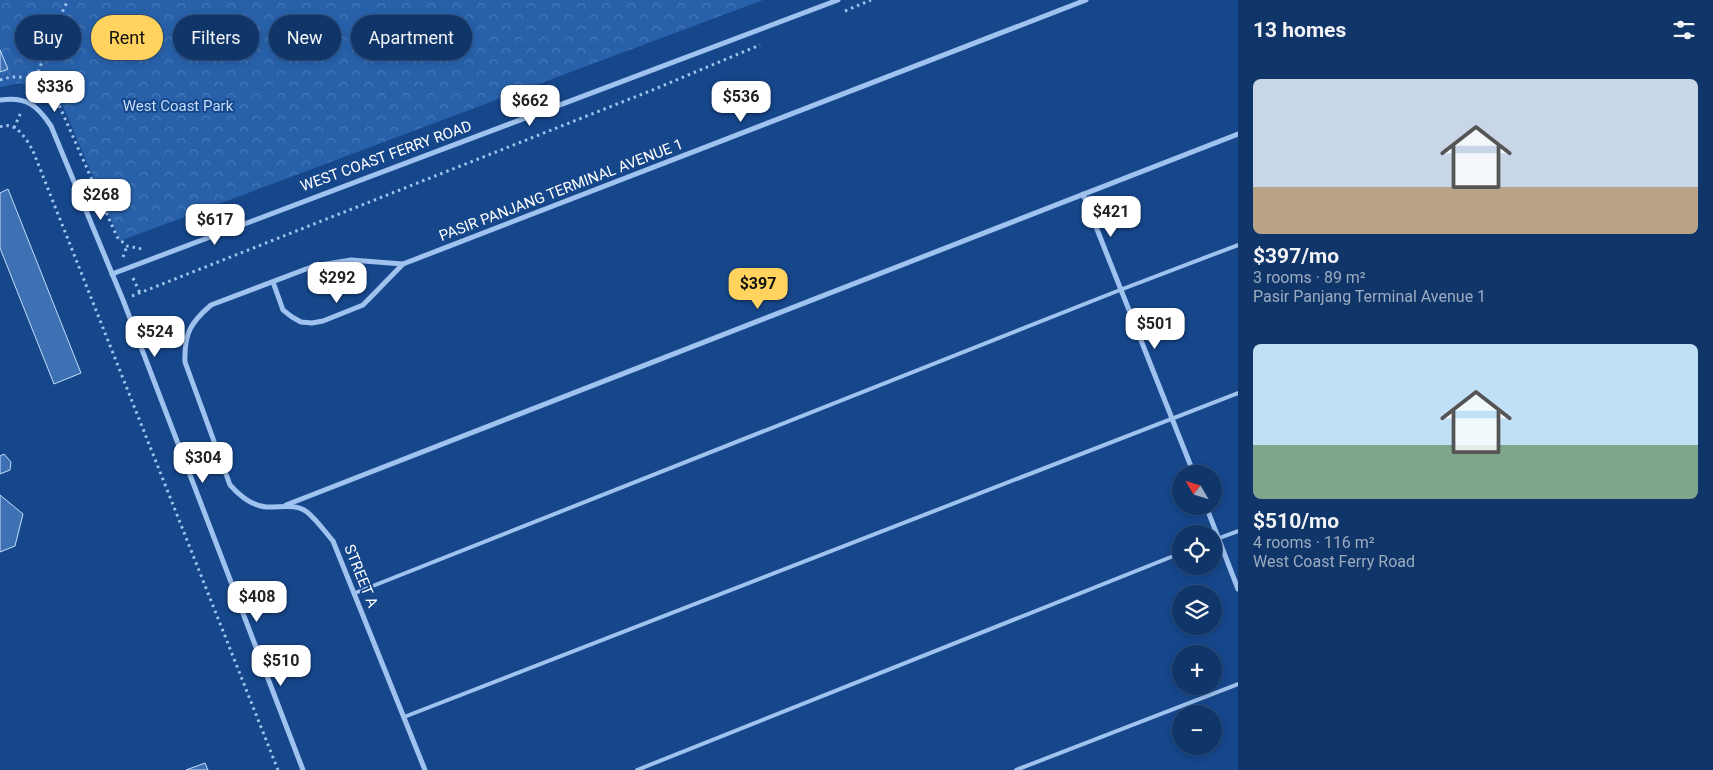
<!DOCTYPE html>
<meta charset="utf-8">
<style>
body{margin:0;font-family:Roboto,sans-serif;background:#1e4071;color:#f1f3f6;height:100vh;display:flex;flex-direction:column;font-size:19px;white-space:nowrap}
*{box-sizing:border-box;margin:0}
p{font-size:16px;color:#9cabc0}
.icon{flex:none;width:28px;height:28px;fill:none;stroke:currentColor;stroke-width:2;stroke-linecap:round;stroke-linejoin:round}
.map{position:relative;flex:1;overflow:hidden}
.side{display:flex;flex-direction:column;background:#103568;width:475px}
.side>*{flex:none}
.top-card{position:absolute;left:15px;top:15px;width:475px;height:45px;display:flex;gap:10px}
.needle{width:32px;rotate:308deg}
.tools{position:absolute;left:1172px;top:465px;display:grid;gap:10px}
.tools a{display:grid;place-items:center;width:50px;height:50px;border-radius:50%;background:#103568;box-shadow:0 2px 8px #0003,0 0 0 1px #30507c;font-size:25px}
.price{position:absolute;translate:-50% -42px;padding:0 11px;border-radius:10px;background:#fff;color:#222;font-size:16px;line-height:32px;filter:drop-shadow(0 1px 2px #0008)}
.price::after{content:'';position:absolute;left:50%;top:30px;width:15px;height:11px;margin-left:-8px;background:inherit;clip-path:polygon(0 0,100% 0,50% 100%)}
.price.current{background:#ffd35d;color:#111}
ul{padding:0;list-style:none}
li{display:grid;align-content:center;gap:10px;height:265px;padding:0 15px}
li span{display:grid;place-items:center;height:155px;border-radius:8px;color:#555}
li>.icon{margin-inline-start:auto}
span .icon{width:90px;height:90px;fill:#fffc;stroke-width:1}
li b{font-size:21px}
h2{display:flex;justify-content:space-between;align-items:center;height:60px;padding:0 15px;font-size:21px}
.tag{padding:0 18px;border-radius:22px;background:#103568;box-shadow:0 2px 8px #0003,0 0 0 1px #30507c;font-size:18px;line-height:45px}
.tag.current{background:#ffd35d;color:#111}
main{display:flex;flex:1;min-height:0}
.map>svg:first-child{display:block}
.forest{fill:url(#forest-crowns)}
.building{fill:#3e71b4;stroke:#c5ddfb}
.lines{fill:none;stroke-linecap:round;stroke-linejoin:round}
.path{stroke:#9fc2ef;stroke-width:3;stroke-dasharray:2.5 4;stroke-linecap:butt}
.service{stroke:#9fc2ef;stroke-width:4}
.minor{stroke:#9fc2ef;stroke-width:5}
.labels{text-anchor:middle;stroke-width:4;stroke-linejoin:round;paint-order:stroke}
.park-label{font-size:15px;fill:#c5ddfb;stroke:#16478b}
.street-label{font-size:15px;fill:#fff;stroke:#16478b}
</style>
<main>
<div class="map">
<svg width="1238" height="770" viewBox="0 0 1238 770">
<defs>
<pattern id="forest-crowns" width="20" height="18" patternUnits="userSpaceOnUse" patternTransform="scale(1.25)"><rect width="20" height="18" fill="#2861aa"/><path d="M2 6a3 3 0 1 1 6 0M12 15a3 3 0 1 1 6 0" fill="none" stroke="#4879b7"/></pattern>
</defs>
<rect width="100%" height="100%" fill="#16478b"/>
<polygon class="forest" points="0,0 763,0 120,241 63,106 43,90 20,83 0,87"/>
<g class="building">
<polygon points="0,50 8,69 0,72"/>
<polygon points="8,189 81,373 54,384 0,248 0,193"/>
<polygon points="4,454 11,462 10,470 0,474 0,456"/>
<polygon points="0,495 23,514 15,546 0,552"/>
<polygon points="205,763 208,770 186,770"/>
</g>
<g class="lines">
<g class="path">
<polyline points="845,11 871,0"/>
<path d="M0,80c22,-8 41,0 56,18l61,139 10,9 15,3"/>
<polyline points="31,90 57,23 68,0"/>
<path d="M0,127c16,-7 27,13 33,24l245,619"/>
<polyline points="14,128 21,112"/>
<polyline points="123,257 127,246"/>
<polyline points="133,278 140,293"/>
<polyline points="132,296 650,91 760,45"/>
</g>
<g class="service">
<polyline points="1214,540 1238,531"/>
<polyline points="355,593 1120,290 1238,245"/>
<polyline points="404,717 1238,393"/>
<polyline points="637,770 1181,553"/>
<polyline points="1016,770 1238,684"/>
</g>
<g class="minor">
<path d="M0,100c26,-4 37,5 51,26l72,174 180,470"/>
<polyline points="1083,194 1194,474"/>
<path d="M403,264l-52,-4 -37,6 -103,39c-21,18 -27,29 -26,57l45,123c9,10 22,21 36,22 13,1 29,-4 41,5 10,8 18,20 26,29l92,229"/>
<polyline points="112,274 838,0"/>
<polyline points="273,282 283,310 292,317 301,322 312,323 323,321 363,305 403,264 1086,0"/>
<polyline points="286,505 1238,134"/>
<polyline points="1206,506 1238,589"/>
</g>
</g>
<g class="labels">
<g class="park-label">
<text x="178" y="111">West Coast Park</text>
</g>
<g class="street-label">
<text transform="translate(386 156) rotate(-20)" y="5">WEST COAST FERRY ROAD</text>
<text transform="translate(561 190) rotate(-21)" y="5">PASIR PANJANG TERMINAL AVENUE 1</text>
<text transform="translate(361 576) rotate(68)" y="5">STREET A</text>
</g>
</g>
</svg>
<div class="tools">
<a><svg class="needle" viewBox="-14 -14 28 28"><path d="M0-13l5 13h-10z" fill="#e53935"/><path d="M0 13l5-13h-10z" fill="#9cabc0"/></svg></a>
<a><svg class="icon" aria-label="locate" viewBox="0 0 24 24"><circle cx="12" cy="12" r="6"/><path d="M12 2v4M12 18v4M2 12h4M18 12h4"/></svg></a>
<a><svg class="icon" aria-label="layers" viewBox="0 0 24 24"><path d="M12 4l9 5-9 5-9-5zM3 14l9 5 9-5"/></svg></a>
<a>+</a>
<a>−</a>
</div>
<b class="price" style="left:55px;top:113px">$336</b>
<b class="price" style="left:741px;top:123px">$536</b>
<b class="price" style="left:530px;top:127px">$662</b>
<b class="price" style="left:101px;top:221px">$268</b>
<b class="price" style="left:1111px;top:238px">$421</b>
<b class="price" style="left:215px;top:246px">$617</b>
<b class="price" style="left:337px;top:304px">$292</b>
<b class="price current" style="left:758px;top:310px">$397</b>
<b class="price" style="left:1155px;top:350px">$501</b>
<b class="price" style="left:155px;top:358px">$524</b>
<b class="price" style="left:203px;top:484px">$304</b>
<b class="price" style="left:257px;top:623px">$408</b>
<b class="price" style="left:281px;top:687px">$510</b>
<div class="top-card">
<a class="tag">Buy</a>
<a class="tag current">Rent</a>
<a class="tag">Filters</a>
<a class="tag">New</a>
<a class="tag">Apartment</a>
</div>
</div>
<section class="side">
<h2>13 homes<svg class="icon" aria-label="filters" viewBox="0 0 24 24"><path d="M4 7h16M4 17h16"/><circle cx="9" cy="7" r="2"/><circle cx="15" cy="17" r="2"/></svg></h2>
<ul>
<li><span style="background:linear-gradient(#c9d6e8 70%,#b9a48a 0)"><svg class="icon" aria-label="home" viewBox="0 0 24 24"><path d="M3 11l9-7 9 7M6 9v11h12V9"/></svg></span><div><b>$397/mo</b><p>3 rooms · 89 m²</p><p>Pasir Panjang Terminal Avenue 1</p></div></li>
<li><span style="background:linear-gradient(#bfe0f5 65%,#7fa58c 0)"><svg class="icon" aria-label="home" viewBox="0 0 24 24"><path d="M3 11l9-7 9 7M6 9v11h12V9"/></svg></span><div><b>$510/mo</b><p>4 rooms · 116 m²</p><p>West Coast Ferry Road</p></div></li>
</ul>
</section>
</main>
